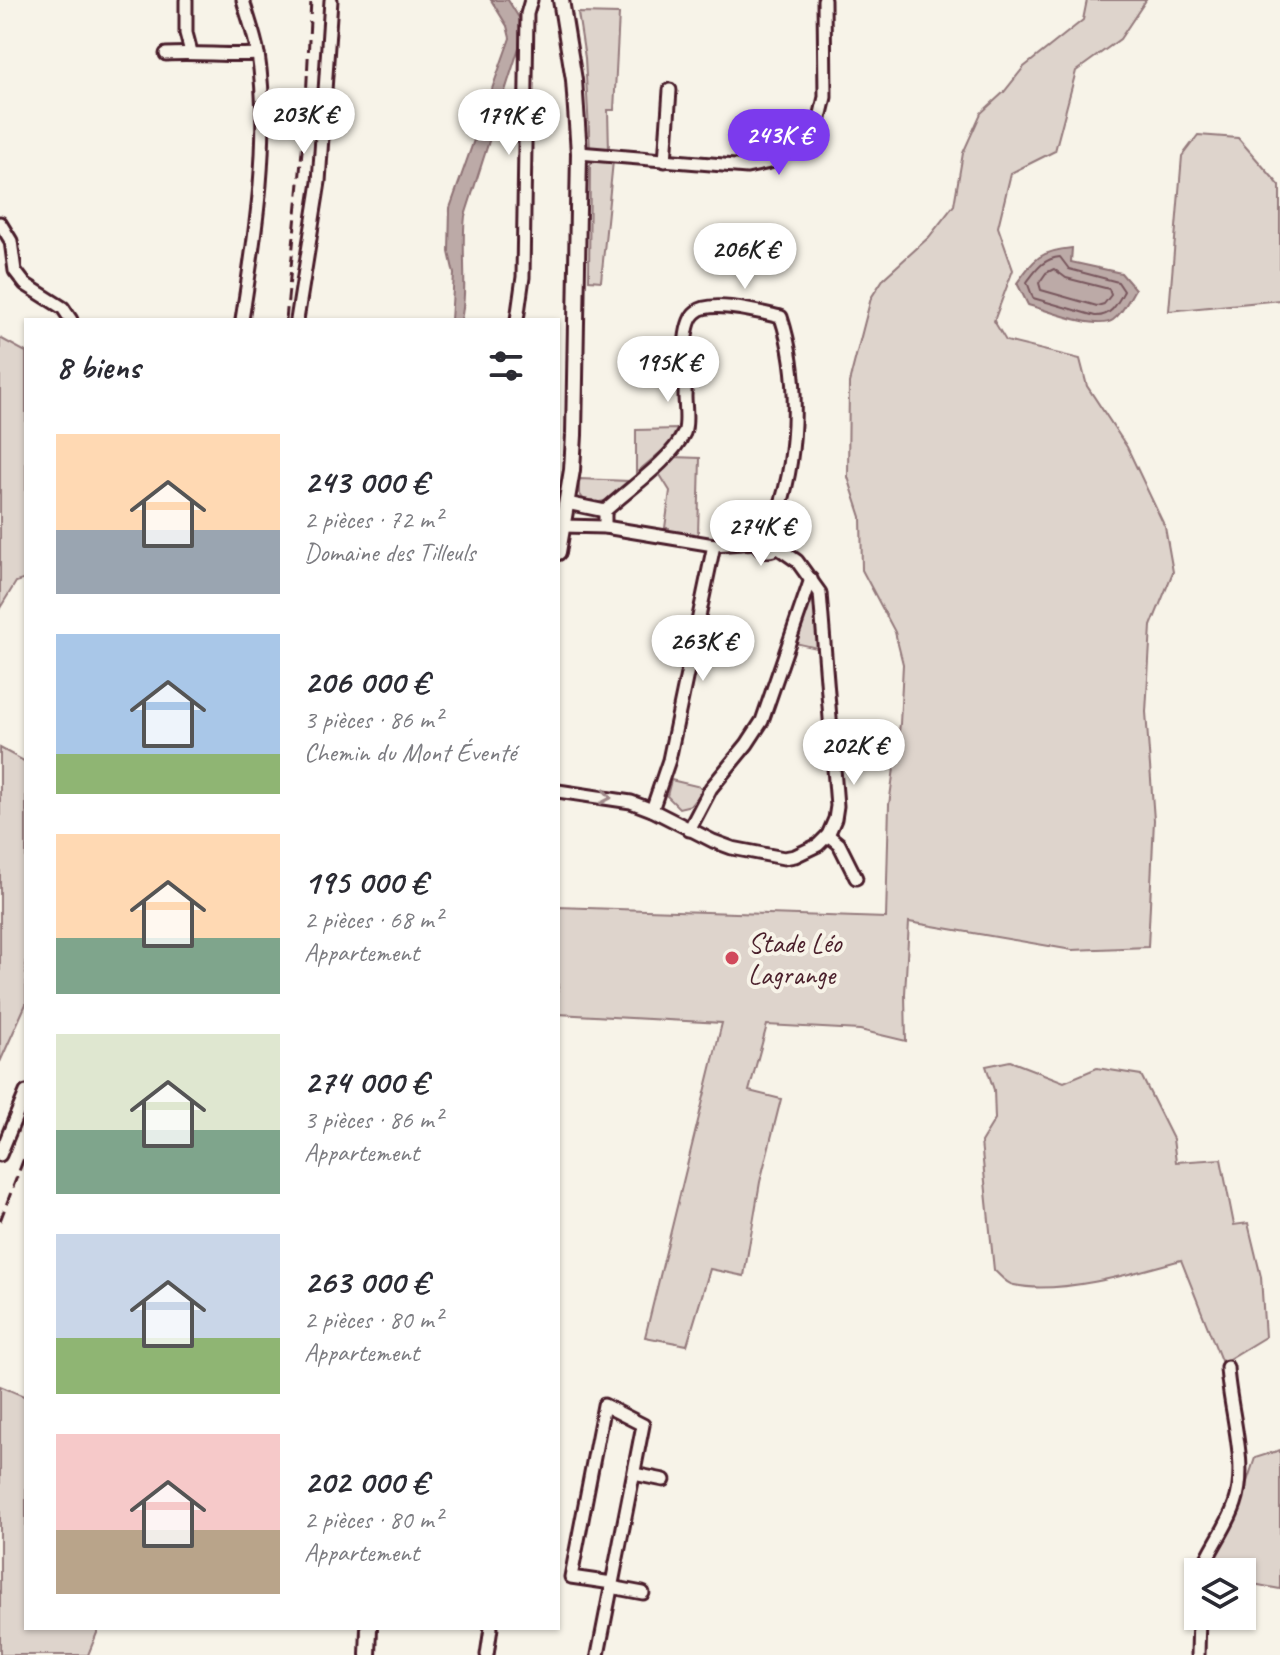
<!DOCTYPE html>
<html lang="fr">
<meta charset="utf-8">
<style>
body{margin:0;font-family:Caveat,sans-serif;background:#f7f7f7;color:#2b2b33;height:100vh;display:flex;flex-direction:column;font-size:30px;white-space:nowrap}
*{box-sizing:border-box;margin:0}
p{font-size:26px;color:#7c7c81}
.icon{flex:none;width:44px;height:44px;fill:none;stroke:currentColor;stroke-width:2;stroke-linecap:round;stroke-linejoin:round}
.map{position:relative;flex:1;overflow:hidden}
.drawer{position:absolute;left:24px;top:318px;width:536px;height:1312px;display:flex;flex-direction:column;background:#fff;border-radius:0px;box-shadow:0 2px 6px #0004}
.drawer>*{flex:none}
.fabs{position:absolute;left:1184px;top:1558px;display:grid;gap:16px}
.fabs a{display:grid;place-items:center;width:72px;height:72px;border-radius:0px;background:#fff;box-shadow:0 2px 6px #0004;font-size:40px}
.price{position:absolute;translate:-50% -68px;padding:0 18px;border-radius:28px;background:#fff;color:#222;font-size:26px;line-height:52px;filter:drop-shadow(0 2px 4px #0008)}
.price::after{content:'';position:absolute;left:50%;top:48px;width:24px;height:18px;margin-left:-12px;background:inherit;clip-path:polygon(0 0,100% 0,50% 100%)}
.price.on{background:#7c3aed;color:#fff}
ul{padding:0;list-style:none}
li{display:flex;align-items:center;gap:24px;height:200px;padding:0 32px}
li span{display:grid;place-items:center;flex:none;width:224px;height:160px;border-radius:0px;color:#555}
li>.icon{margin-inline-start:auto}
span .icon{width:96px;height:96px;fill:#fffc;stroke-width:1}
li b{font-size:34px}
h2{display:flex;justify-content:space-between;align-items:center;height:96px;padding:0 32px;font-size:34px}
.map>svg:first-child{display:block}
.green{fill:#ded4cc;stroke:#947a7c;stroke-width:2}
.water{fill:#bcaaa7;stroke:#8e7275;stroke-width:2}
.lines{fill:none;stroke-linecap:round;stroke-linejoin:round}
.shore{stroke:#78575d;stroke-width:2}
.minor-casing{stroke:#4a1f2b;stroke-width:17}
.major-casing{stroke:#4a1f2b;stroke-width:20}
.minor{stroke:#f7f3e8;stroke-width:11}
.major{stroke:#f7f3e8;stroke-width:14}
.rail{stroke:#4a1f2b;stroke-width:3;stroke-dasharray:12 6;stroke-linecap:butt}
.oneway{stroke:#a0898a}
.poi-dot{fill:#d1495b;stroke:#f7f3e8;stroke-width:3}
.labels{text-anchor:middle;stroke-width:8;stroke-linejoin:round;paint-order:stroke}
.poi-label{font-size:28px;fill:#4a1f2b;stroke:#f7f3e8;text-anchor:start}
</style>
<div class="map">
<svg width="1280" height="1655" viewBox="0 0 1280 1655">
<rect width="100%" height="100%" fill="#f7f3e8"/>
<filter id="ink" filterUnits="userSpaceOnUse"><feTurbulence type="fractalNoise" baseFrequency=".0125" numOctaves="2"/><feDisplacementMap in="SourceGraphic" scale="16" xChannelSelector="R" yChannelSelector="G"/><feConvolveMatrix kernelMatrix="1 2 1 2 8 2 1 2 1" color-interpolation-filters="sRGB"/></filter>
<g filter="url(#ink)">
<g class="green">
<polygon points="1087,0 1146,0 1120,39 1076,71 1055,151 1011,173 998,227 1013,270 994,321 1006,341 1080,359 1087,386 1127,447 1165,527 1173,572 1151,626 1146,712 1154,820 1148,947 1072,950 909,922 905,994 906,1041 860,1030 767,1025 749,1091 781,1099 760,1182 744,1276 710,1269 687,1345 645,1337 722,1023 558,1014 558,907 886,918 889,805 900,724 903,664 895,632 862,570 861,517 848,477 849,383 871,298 884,278 929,237 954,205 963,153 981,113 1004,92 1024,67 1083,20"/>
<polygon points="578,13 619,14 614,110 608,110 609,151 590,149 585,58"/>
<polygon points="1198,135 1238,138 1280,186 1280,300 1169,311 1182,156"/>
<polygon points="597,159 613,161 601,281 589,280 590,165"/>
<polygon points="0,338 26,352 26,579 16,582 0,608"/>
<polygon points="677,429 669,445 636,473 636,430"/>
<polygon points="673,457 700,458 698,536 669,532 669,528 665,528 670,491 657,470"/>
<polygon points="579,479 628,481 608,500 592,504 592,500 584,500 579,493"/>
<polygon points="812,597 816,597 821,649 795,643"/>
<polygon points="0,748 26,762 26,1004 0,1062"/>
<polygon points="671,780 705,788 691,805 679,808 667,796"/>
<path d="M1010,1061l54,21 33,-14 44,7 32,64 3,23 45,-3 13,66 14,-2 13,54 4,60 -43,26 -41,-103c-46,13 -121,35 -167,25 -8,-1 -14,-10 -20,-15l-13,-128 14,-23 -1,-29 -8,-24z"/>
<polygon points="0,1386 26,1397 26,1628 99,1628 88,1655 0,1655"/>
<polygon points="1280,1450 1280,1589 1242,1582 1242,1572 1207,1572 1235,1517 1255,1458"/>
</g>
<g class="water">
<path d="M491,0h17l13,21 1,17 -57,178c-4,34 3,71 -4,104h-10l3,-46 -5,-22 1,-44 60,-170 -3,-12z"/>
<path d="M1072,248l-1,14 50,11 14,16c-6,10 -12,24 -22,31 -16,11 -66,-10 -85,-15l-11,-22c18,-25 23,-32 55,-35z"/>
</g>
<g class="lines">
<g class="shore">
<path d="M1060,257l9,12 49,13 6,9c-7,13 -13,26 -29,25l-62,-18 -6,-16c9,-12 17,-24 33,-25z"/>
<polygon points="1054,269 1066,278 1109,289 1111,295 1104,304 1097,306 1041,290 1039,283 1046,273"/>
</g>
<defs>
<g id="minor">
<polyline points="186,0 186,33 191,52"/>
<path d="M166,54c31,-2 61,2 92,0"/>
<polyline points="579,153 747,167 770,162 820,118 825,97 824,0"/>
<polyline points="665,161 670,90"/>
<polyline points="0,223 11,241 15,271 25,284 63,308 71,320"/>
<path d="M242,320c13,-83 29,-182 16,-266 -3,-18 -10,-36 -15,-54"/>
<polyline points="297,320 319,182 331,0"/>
<polyline points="517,320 523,277 527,14 531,0"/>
<polyline points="567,503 605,511"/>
<polyline points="559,522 563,526 605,527 714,545 757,542"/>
<path d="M605,527v-16c23,-22 66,-50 79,-78 4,-10 1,-26 1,-37 1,-19 -5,-72 11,-84 15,-13 66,1 85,5 20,61 18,153 -10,212"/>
<circle cx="768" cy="540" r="11"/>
<polyline points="558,791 631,802 652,810 713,841 732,848 784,858 795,856 818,845 828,835 835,819 837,806 820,593 797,561 777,547"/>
<polyline points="652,810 669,760 714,545"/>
<polyline points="689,830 711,788 747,744 762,721 811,579"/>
<polyline points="828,835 839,844 856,878"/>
<polyline points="0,1155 26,1092"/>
<polyline points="634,1474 664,1480"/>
<path d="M1201,1572c9,-24 26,-44 34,-68 14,-40 -6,-95 -8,-137"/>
<polyline points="611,1587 643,1593"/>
<polyline points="487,1655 491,1628"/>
<polyline points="598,1655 643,1425 604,1405 571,1577 612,1583"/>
<polyline points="1198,1655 1199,1616"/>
</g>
<g id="major">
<polyline points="558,552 572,470 574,435 579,153 574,80 561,0"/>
<polyline points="368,1655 369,1628"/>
</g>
</defs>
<use href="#minor" class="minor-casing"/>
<use href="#major" class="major-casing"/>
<use href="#minor" class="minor"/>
<use href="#major" class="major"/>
<g class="rail">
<polyline points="286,320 305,119 311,0"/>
<polyline points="0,1221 26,1153"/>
</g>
</g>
<defs><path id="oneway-chevron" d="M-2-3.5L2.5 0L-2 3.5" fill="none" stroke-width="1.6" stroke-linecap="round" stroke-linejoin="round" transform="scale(2)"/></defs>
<use class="oneway" href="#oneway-chevron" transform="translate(606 797) rotate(10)"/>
</g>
<circle class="poi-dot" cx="732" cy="958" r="8"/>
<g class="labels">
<g class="poi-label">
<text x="748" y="952">Stade Léo<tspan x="748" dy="32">Lagrange</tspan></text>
</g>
</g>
</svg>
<div class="fabs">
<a><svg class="icon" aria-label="layers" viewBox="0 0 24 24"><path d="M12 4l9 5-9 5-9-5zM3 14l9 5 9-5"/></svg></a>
</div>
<b class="price" style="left:304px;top:156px">203K €</b>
<b class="price" style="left:509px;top:157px">179K €</b>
<b class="price on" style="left:779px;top:177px">243K €</b>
<b class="price" style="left:745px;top:291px">206K €</b>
<b class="price" style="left:668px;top:404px">195K €</b>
<b class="price" style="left:761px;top:568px">274K €</b>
<b class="price" style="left:703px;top:683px">263K €</b>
<b class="price" style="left:854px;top:787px">202K €</b>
<section class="drawer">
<h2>8 biens<svg class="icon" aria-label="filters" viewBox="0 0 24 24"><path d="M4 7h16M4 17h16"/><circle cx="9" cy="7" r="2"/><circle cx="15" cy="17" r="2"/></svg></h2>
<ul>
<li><span style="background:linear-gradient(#ffd9b3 60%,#9aa5b1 0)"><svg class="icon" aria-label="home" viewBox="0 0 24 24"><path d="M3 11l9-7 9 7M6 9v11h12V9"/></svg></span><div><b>243 000 €</b><p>2 pièces · 72 m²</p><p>Domaine des Tilleuls</p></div></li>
<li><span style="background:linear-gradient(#a9c7e8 75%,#8fb573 0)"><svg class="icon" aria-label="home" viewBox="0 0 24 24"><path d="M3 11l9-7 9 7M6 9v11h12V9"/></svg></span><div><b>206 000 €</b><p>3 pièces · 86 m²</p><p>Chemin du Mont Éventé</p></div></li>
<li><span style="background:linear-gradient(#ffd9b3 65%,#7fa58c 0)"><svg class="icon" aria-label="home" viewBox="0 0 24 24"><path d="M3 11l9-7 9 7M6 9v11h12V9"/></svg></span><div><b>195 000 €</b><p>2 pièces · 68 m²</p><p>Appartement</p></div></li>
<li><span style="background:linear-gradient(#dfe7d0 60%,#7fa58c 0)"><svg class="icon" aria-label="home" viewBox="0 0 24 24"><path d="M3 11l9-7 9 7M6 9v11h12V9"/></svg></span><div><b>274 000 €</b><p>3 pièces · 86 m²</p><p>Appartement</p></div></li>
<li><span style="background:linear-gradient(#c9d6e8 65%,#8fb573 0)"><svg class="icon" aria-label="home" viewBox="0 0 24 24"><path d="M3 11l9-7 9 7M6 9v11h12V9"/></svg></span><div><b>263 000 €</b><p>2 pièces · 80 m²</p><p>Appartement</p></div></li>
<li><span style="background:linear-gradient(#f6c9c9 60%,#b9a48a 0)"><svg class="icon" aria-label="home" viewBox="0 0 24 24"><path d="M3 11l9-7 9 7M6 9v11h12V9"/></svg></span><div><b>202 000 €</b><p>2 pièces · 80 m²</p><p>Appartement</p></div></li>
</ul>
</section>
</div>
